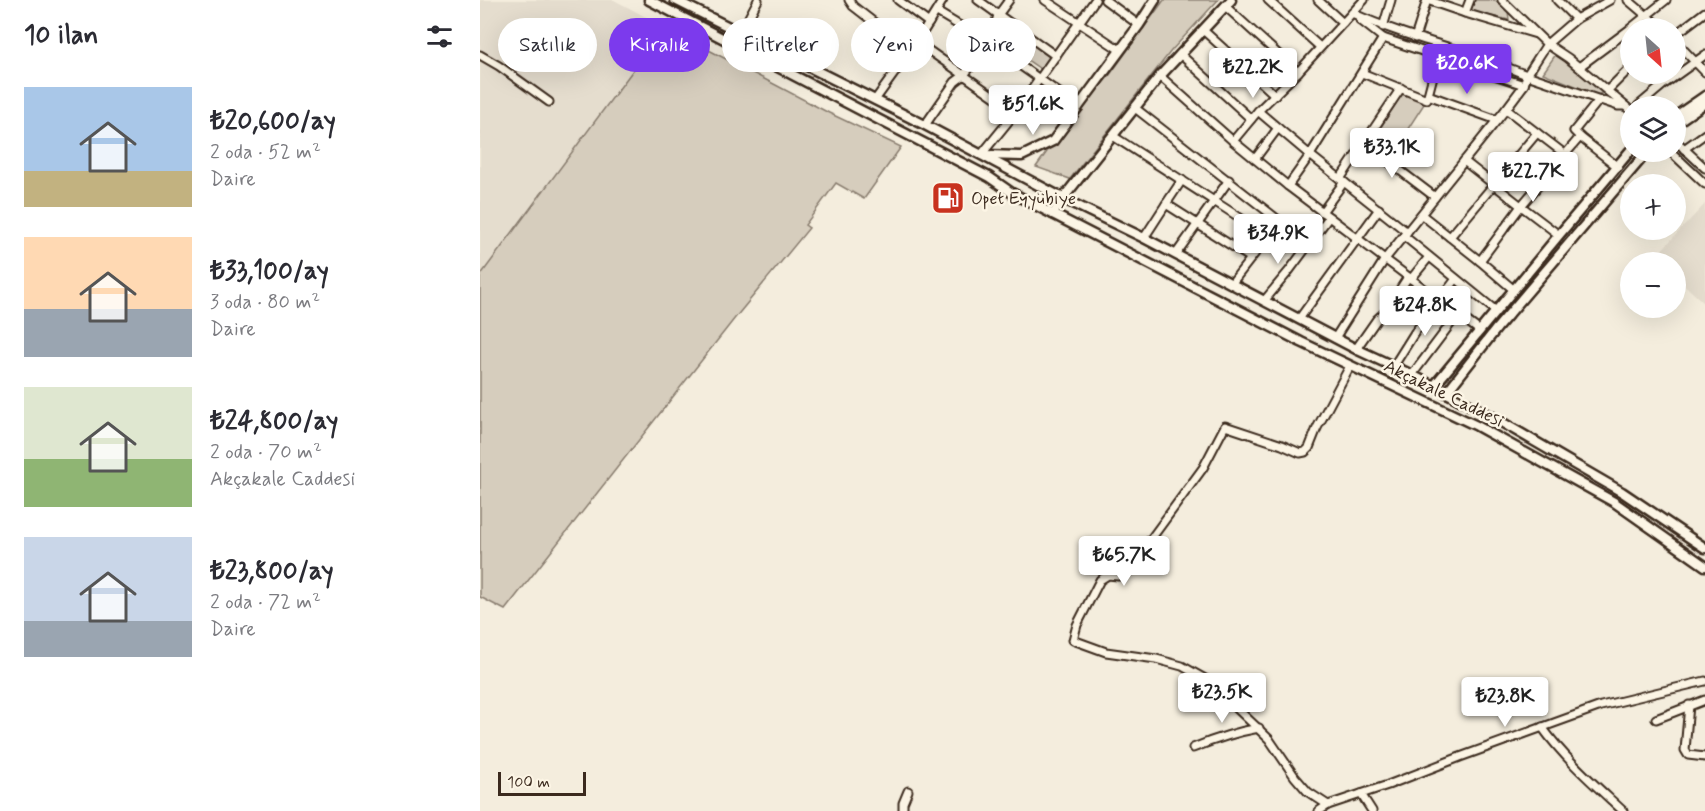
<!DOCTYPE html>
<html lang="tr">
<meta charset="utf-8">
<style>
body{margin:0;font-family:Mynerve,sans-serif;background:#f7f7f7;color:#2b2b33;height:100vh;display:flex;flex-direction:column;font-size:22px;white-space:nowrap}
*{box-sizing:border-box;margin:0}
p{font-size:20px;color:#7c7c81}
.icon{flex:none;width:33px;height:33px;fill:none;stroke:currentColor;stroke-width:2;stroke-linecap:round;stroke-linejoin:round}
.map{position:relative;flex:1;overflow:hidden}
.details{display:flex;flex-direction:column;background:#fff;width:480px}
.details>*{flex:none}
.banner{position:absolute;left:18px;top:18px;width:570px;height:54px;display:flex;gap:12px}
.needle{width:39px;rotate:153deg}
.tools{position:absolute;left:1140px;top:18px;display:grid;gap:12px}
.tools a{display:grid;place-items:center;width:66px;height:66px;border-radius:50%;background:#fff;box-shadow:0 6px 24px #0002;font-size:30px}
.scale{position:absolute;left:18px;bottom:15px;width:88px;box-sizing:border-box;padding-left:6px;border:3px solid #3b2a1e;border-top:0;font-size:16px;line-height:21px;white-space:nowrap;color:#3b2a1e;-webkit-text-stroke:4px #fcf5e5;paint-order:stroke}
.price{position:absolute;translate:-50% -51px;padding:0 14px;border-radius:6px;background:#fff;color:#222;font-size:20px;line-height:39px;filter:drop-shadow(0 2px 3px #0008)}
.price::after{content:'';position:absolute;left:50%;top:36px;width:18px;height:14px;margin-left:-9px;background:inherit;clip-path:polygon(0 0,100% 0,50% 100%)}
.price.current{background:#7c3aed;color:#fff}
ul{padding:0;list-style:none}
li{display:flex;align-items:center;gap:18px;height:150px;padding:0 24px}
li span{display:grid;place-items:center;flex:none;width:168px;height:120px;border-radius:0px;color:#555}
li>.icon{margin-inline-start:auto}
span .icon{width:72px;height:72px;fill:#fffc;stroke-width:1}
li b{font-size:26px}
h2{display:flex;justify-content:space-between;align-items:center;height:72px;padding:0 24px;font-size:26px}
.chip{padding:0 21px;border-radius:27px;background:#fff;box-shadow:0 6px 24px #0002;font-size:21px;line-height:54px}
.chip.current{background:#7c3aed;color:#fff}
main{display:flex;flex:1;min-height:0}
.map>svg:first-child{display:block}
.built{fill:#e5ddce}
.green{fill:#d6cdbd;stroke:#887c6e;stroke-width:1.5}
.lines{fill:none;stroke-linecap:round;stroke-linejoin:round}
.minor-casing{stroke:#3b2a1e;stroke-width:11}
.major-casing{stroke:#3b2a1e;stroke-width:13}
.minor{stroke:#fcf5e5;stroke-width:7}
.major{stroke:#fcf5e5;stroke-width:8}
.labels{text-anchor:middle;stroke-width:5;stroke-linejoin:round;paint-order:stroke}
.poi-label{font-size:18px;fill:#3b2a1e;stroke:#fcf5e5;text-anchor:start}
.street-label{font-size:18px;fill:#3b2a1e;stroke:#fcf5e5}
</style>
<main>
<section class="details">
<h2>10 ilan<svg class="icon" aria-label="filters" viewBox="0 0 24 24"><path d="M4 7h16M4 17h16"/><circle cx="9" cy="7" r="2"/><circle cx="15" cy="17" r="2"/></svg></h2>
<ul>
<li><span style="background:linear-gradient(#a9c7e8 70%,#c2b280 0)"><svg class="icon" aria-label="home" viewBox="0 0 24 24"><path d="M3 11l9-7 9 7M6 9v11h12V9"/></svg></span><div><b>₺20,600/ay</b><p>2 oda · 52 m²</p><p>Daire</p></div></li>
<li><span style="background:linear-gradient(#ffd9b3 60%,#9aa5b1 0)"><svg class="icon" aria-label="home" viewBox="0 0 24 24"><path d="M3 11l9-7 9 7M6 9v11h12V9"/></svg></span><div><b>₺33,100/ay</b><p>3 oda · 80 m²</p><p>Daire</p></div></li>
<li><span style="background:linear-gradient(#dfe7d0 60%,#8fb573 0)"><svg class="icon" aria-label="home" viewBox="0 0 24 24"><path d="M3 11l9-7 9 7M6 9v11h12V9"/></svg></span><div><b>₺24,800/ay</b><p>2 oda · 70 m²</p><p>Akçakale Caddesi</p></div></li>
<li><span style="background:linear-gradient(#c9d6e8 70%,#9aa5b1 0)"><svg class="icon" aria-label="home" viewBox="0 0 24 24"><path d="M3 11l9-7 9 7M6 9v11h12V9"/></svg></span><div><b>₺23,800/ay</b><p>2 oda · 72 m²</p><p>Daire</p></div></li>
</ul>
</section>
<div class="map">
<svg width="1225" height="811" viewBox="0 0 1225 811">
<rect width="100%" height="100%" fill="#f4eddd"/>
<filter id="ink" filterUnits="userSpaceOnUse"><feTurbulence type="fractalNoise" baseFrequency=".0167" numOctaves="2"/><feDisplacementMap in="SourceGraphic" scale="12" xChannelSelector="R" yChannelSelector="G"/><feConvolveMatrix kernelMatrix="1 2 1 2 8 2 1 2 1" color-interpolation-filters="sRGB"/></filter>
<g filter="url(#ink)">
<g class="built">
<polygon points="0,0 134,0 185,27 0,276"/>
<polygon points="1225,204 1225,304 1196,277 1196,262 1179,262 1174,258"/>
</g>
<g class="green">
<polygon points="684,0 738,0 691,51 590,179 556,167 584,128 629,76"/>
<polygon points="993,0 1014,0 1028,11 1029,20 989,11"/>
<polygon points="185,27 349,113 421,147 384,199 356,183 325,225 329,228 255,318 25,610 0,597 0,276"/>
<polygon points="526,27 570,57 562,70 518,40"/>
<polygon points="1076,54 1123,92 1118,95 1063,73"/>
<path d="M922,94c8,0 18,4 22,10l-24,37 15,12 -4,5 -20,-14 -8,10 -13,-10z"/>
</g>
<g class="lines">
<defs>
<g id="minor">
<polyline points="369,0 373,6 431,51"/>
<polyline points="418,0 449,23"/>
<polyline points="498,0 576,56"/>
<polyline points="565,0 640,50"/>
<polyline points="625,0 659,25"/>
<polyline points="788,0 840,47"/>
<polyline points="838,0 863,23"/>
<polyline points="947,0 985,13 1056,34"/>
<polyline points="1022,0 1067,44 1088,58 1150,110"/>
<polyline points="1077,0 1096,19"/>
<polyline points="1130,0 1096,19 1067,44 1047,75 1138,106 1145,106"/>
<polyline points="1148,0 1181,28"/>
<polyline points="745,6 818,72"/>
<polyline points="457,12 510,44 599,107"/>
<polyline points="985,13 990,0"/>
<polyline points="880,20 903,38 1044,85"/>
<polyline points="903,27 911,0"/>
<polyline points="1151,28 1186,0"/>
<polyline points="723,30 795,95"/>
<polyline points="260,34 278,0"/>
<polyline points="1196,34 1225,12"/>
<polyline points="903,38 830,155 927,232"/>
<polyline points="935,38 947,0"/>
<polyline points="437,42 536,112"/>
<polyline points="1196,42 1225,72"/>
<polyline points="700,54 771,119"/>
<polyline points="0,55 19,66 69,102"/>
<polyline points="1099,67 1150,29"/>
<polyline points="882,73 947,99 958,57"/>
<polyline points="680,76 753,141 778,111 818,72 884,0"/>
<polyline points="1128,90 1150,68"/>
<polyline points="948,95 1017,120"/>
<polyline points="395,100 437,42 463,0"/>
<polyline points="1158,106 1183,85 1225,55"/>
<polyline points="655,108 829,244 849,217"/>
<polyline points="1026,109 1086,155"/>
<polyline points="778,111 798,128"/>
<polyline points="445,125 475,82 483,76 510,44 518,15 529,0"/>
<polyline points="633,136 734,201 749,180"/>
<polyline points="1100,137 1094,131 1119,100"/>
<polyline points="753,141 775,159 798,128 830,155 808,186"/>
<polyline points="1196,141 1225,168"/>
<polyline points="884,143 955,197"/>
<polyline points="1204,149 1225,134"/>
<polyline points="1191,152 1225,184"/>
<polyline points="501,155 536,112 615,0"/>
<polyline points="775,159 808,186 1000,331"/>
<polyline points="984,161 1041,206 1000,261"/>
<polyline points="860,179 921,88"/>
<polyline points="702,180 686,204 771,258"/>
<polyline points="842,212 864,182"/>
<polyline points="942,215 1000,261 1034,290"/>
<polyline points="1079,235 1041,206 1100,137 1138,167"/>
<polyline points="924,236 1016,311"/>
<polyline points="970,237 1057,133"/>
<polyline points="664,238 686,204"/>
<polyline points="696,254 734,201 788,236"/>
<polyline points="931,279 949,257"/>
<polyline points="751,284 800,221"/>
<polyline points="784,301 809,271 829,244"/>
<polyline points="819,319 899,209"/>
<path d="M855,338l50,-79 121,-150 18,-24 3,-10c-19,-7 -37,-15 -57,-21 -41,-13 -78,-23 -118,-41"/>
<polyline points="876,349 897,319 906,311 928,277"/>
<polyline points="913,367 935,332 976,279"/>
<polyline points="932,375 978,314"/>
<polyline points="1209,705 1205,750 1208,755 1225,757"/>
<polyline points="1176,719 1225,700"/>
<path d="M1062,727c23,32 52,57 81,84"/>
<path d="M713,748c22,-9 43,-16 66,-20"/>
<polyline points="881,794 892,811"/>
<polyline points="848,805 828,792 815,777 789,739 727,680 702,666 676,659 626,652 593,640 597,625 620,580 628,575 638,576 646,573 723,468 745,426 802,445 820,453 825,452 829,448 837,428 870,366"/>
<polyline points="423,811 423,803 428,791"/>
<polyline points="839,811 848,805 908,785 980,757 1121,706 1225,681"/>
</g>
<g id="major">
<polyline points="169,0 509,177 532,193 821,342 997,426 1134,502 1225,566"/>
<polyline points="195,0 445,125 590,202 664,238 876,349 932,375 1011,416 1142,492 1225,548"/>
<polyline points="1196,116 1225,96"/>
<polyline points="1196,123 1225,103"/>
<polyline points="505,155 542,156 573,141 659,25 675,0"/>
<polyline points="573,214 584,197 680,76 751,0"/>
<polyline points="954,386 1079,235 1150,151"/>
<polyline points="966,393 1017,328 1167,152"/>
</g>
</defs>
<use href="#minor" class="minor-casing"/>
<use href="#major" class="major-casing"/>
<use href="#minor" class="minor"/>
<use href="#major" class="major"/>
</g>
</g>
<defs>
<symbol id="fuel-square" viewBox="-11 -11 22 22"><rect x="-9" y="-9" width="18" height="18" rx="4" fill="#c8321e" stroke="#fcf5e5"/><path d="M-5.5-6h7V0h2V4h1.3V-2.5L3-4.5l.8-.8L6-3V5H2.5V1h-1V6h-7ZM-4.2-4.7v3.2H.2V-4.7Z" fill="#fff"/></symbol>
</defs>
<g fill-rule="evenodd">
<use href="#fuel-square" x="449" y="179" width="38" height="38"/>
</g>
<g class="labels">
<g class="poi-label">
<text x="491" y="204">Opet Eyyübiye</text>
</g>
<g class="street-label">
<text transform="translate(964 393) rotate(26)" y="6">Akçakale Caddesi</text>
</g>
</g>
</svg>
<div class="tools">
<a><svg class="needle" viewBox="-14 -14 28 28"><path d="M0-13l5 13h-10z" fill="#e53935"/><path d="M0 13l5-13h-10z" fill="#7c7c81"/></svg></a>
<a><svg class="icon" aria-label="layers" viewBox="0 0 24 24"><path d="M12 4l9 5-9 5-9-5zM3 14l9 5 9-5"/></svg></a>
<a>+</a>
<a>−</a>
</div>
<div class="scale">100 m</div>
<b class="price current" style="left:987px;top:95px">₺20.6K</b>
<b class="price" style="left:773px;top:99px">₺22.2K</b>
<b class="price" style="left:553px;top:136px">₺51.6K</b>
<b class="price" style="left:912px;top:179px">₺33.1K</b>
<b class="price" style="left:1053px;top:203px">₺22.7K</b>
<b class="price" style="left:798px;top:265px">₺34.9K</b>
<b class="price" style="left:945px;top:337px">₺24.8K</b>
<b class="price" style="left:644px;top:587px">₺65.7K</b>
<b class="price" style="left:742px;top:724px">₺23.5K</b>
<b class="price" style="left:1025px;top:728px">₺23.8K</b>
<div class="banner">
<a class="chip">Satılık</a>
<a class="chip current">Kiralık</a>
<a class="chip">Filtreler</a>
<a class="chip">Yeni</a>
<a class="chip">Daire</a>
</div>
</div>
</main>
